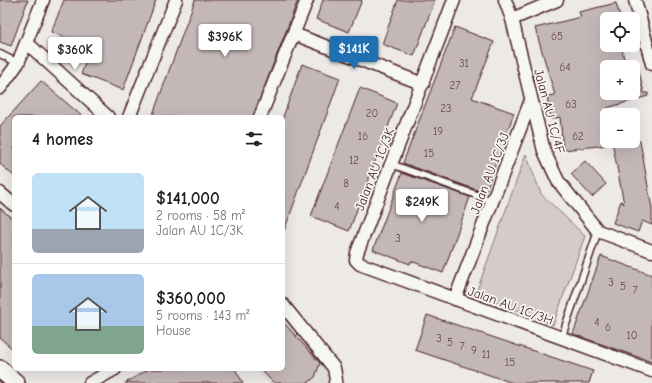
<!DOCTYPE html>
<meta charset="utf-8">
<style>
body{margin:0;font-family:"Comic Neue",sans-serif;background:#f6f6f6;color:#202124;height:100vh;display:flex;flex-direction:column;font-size:15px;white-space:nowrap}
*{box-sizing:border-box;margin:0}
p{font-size:13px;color:#757577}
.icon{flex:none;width:22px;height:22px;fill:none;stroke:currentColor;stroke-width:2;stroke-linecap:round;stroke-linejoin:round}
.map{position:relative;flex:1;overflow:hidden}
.side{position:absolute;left:12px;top:115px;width:273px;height:256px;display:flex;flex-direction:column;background:#fff;border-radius:6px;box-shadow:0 4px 16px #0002}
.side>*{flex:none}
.controls{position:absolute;left:600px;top:12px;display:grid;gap:8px}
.controls a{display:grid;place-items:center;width:40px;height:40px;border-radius:6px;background:#fff;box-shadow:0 4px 16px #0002;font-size:20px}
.price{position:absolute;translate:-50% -34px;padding:0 9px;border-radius:4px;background:#fff;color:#222;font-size:13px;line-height:26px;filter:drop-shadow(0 1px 2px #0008)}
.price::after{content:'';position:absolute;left:50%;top:24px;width:12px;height:9px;margin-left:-6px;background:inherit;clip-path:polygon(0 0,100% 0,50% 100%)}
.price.active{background:#1f6fb2;color:#fff}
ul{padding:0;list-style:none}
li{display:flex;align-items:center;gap:12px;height:100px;padding:0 20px}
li+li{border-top:1px solid #e0e0e0}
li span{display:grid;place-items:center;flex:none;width:112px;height:80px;border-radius:6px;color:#555}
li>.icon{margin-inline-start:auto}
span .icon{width:48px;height:48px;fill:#fffc;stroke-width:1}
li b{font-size:17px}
h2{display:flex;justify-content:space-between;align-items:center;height:48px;padding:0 20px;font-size:17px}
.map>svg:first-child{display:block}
.built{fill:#e0dad8}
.green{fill:#d4cbca;stroke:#8f757a}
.building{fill:#c4b7b7;stroke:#4a1f2b}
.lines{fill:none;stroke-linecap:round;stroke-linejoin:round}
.lane-casing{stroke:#4a1f2b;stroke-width:9}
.street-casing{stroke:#4a1f2b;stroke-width:15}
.secondary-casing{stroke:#4a1f2b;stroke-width:20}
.lane{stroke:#f6f6f2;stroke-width:6}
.street{stroke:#f6f6f2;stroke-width:12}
.secondary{stroke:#f6f6f2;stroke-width:17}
.labels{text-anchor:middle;stroke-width:3.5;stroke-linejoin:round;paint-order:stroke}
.number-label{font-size:11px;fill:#68454e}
.street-label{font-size:13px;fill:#4a1f2b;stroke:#f6f6f2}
</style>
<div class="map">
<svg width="652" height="383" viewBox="0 0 652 383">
<rect width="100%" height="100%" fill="#ece9e6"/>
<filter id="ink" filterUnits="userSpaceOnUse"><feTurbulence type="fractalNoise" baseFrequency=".025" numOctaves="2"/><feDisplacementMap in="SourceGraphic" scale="8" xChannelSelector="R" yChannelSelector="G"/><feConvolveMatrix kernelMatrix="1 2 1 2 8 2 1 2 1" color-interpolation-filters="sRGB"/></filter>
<g filter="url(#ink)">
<polygon class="built" points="283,314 329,371 330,378 328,383 269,383 255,369 283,369"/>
<polygon class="green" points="526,154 541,194 585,236 553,325 476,293"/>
<g class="building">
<polygon points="0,0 28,0 11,46 0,42"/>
<polygon points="64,0 156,0 123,90 81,74 91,48 51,32"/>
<polygon points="195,0 298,0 253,117 152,117"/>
<polygon points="323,0 362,0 349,32 316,19"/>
<polygon points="398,0 435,0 414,56 382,44"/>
<polygon points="616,3 621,19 607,19 607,45 621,45 625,63 607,67 607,93 633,93 633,64 637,63 644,93 648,93 648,96 607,108 607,145 563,150 560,117 551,119 547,96 555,95 535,28 581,17 579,12"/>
<polygon points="455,27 494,42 472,98 514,113 485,193 403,163"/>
<polygon points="302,64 340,78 284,231 283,117"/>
<polygon points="41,81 83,117 14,117 14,176 0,164 0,126"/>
<polygon points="360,88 397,103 349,231 311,216"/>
<polygon points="612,141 640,141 652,209 652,225 642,221 638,232 613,223 621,201 624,204"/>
<polygon points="585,161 606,184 592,197 571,174"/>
<polygon points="402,173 470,197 443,273 411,261 410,264 373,250"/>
<polygon points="0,208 14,220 14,350 0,338"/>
<polygon points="601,256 652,275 652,362 573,334"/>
<polygon points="427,315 593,371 589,383 513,383 415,350"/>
<polygon points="283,322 320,363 315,377 308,383 274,383 260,369 283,369"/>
<polygon points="149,369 235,369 243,383 125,383"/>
</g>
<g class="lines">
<defs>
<g id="lane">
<polyline points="0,54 18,63"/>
<polyline points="391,164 493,201"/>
<polyline points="561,339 598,231"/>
</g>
<g id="street">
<polyline points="454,0 357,253 356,260 360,264 652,371"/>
<polyline points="505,0 512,19 544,151 558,181 598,231 652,251"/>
<polyline points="635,0 652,64"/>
<polyline points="512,19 557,0"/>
<polyline points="294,34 423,84"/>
<polyline points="27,43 108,117"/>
<polyline points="0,88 18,63 43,0"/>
<polyline points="129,117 176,0"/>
<polyline points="260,117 307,0"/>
<polyline points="0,193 14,205"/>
<polyline points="455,299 531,100"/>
<polyline points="283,305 334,368 336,380 335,383"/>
<polyline points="90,383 115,369"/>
</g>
<polyline id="secondary" points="0,369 16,383"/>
</defs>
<use href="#lane" class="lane-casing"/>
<use href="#street" class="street-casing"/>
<use href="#secondary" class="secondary-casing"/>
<use href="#lane" class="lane"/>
<use href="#street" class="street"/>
<use href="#secondary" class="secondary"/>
</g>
</g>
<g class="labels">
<g class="number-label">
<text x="557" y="40">65</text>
<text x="464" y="67">31</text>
<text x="565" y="71">64</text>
<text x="455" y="89">27</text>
<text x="571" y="108">63</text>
<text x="446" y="112">23</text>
<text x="372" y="117">20</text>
<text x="438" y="135">19</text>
<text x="363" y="140">16</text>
<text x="578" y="140">62</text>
<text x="429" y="157">15</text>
<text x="354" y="164">12</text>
<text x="346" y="187">8</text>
<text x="337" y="210">4</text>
<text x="398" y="242">3</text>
<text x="611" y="286">3</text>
<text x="623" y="290">5</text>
<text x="635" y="294">7</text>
<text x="597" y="326">4</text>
<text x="608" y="331">6</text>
<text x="632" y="339">10</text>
<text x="439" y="342">3</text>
<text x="450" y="346">5</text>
<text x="462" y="350">7</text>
<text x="474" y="354">9</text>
<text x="486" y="358">11</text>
<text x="510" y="366">15</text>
</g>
<g class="street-label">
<text transform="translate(550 111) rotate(75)" y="5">Jalan AU 1C/4F</text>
<text transform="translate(374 169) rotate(-69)" y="5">Jalan AU 1C/3K</text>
<text transform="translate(489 173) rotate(-69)" y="5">Jalan AU 1C/3J</text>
<text transform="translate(511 305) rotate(20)" y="5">Jalan AU 1C/3H</text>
</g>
</g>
</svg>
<div class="controls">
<a><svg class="icon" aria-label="locate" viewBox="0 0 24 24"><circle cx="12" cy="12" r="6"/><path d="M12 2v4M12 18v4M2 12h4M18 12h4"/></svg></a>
<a>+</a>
<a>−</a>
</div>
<b class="price" style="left:225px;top:58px">$396K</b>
<b class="price active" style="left:354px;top:70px">$141K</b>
<b class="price" style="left:75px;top:71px">$360K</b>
<b class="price" style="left:422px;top:223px">$249K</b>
<section class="side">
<h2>4 homes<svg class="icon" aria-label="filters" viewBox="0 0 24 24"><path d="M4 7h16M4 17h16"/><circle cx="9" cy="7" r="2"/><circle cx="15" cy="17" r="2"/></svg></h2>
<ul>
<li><span style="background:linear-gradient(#bfe0f5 70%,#9aa5b1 0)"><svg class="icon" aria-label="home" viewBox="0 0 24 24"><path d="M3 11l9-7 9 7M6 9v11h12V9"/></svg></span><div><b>$141,000</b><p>2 rooms · 58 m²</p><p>Jalan AU 1C/3K</p></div></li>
<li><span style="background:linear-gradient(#a9c7e8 65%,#7fa58c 0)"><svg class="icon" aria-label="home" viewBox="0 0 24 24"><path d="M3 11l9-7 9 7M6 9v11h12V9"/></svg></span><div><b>$360,000</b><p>5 rooms · 143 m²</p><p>House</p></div></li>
</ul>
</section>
</div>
